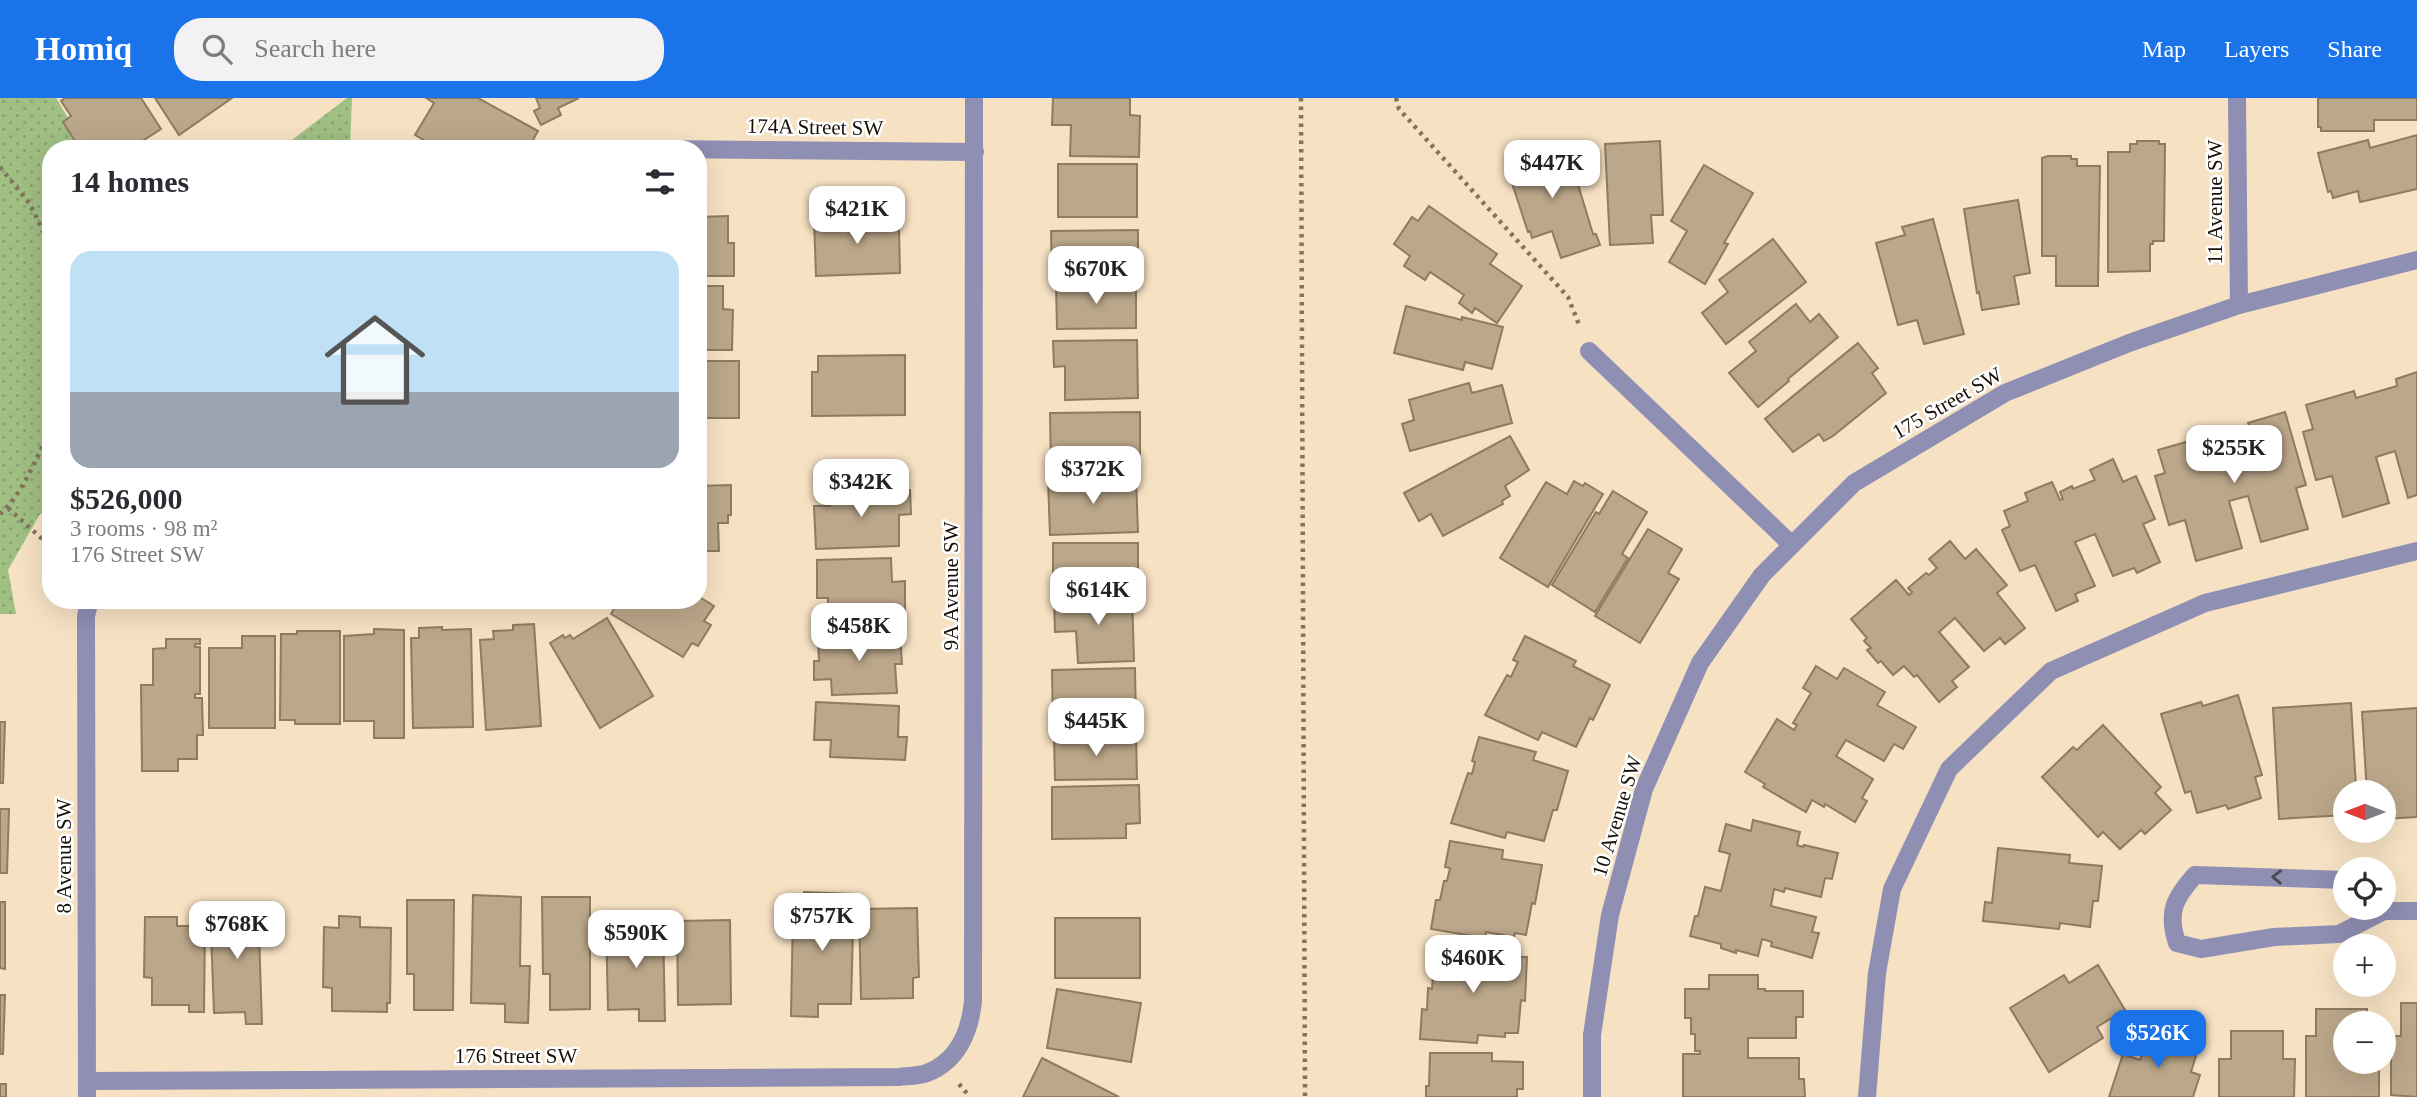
<!DOCTYPE html>
<meta charset="utf-8">
<style>
body{margin:0;font-family:Georgia,serif;background:#f2f2f3;color:#2b2b33;height:100vh;display:flex;flex-direction:column;font-size:26px;white-space:nowrap}
*{box-sizing:border-box;margin:0}
p{font-size:23px;color:#7c7c81}
.icon{flex:none;width:38px;height:38px;fill:none;stroke:currentColor;stroke-width:2;stroke-linecap:round;stroke-linejoin:round}
.map{position:relative;flex:1;overflow:hidden}
.details{position:absolute;left:42px;top:42px;width:665px;height:469px;display:flex;flex-direction:column;background:#fff;border-radius:28px;box-shadow:0 7px 28px #0002}
.details>*{flex:none}
.needle{width:46px;rotate:270deg}
.buttons{position:absolute;left:2333px;top:682px;display:grid;gap:14px}
.buttons a{display:grid;place-items:center;width:63px;height:63px;border-radius:50%;background:#fff;box-shadow:0 7px 28px #0002;font-size:35px}
.price{position:absolute;translate:-50% -60px;padding:0 16px;border-radius:14px;background:#fff;color:#222;font-size:23px;line-height:46px;filter:drop-shadow(0 2px 4px #0008)}
.price::after{content:'';position:absolute;left:50%;top:42px;width:21px;height:16px;margin-left:-10px;background:inherit;clip-path:polygon(0 0,100% 0,50% 100%)}
.price.active{background:#1a73e8;color:#fff}
ul{padding:0;list-style:none}
li{display:grid;align-content:center;gap:14px;height:371px;padding:0 28px}
li+li{border-top:2px solid #e1e1e2}
li span{display:grid;place-items:center;height:217px;border-radius:21px;color:#555}
li>.icon{margin-inline-start:auto}
span .icon{width:126px;height:126px;fill:#fffc;stroke-width:1}
li b{font-size:30px}
h2{display:flex;justify-content:space-between;align-items:center;height:84px;padding:0 28px;font-size:30px}
header{display:flex;align-items:center;gap:42px;box-sizing:border-box;height:98px;padding:0 35px;background:#1a73e8;color:#fff}
header strong{font-size:33px}
nav{display:flex;gap:38px;margin-inline-start:auto;font-size:24px}
.search{width:490px;height:63px;background:#f2f2f3;display:flex;align-items:center;gap:18px;box-sizing:border-box;padding:0 24px;border-radius:28px;color:#7c7c81;font-size:26px}
.map>svg:first-child{display:block}
.park{fill:url(#park-dots)}
.building{fill:#bba78a;stroke:#8e7b60;stroke-width:2}
.lines{fill:none;stroke-linecap:round;stroke-linejoin:round}
.path{stroke:#817460;stroke-width:4.5;stroke-dasharray:3.5 5;stroke-linecap:butt}
.service{stroke:#8f8eb3;stroke-width:18}
.minor{stroke:#8f8eb3;stroke-width:18}
.tertiary{stroke:#8f8eb3;stroke-width:18}
.oneway{stroke:#4d4954}
.labels{text-anchor:middle;stroke-width:5;stroke-linejoin:round;paint-order:stroke}
.street-label{font-size:21px;fill:#171006;stroke:#fff}
</style>
<header>
<strong>Homiq</strong>
<div class="search"><svg class="icon" aria-label="search" viewBox="0 0 24 24"><circle cx="10" cy="10" r="6"/><path d="M15 15l6 6"/></svg>Search here</div>
<nav><a>Map</a><a>Layers</a><a>Share</a></nav>
</header>
<div class="map">
<svg width="2417" height="999" viewBox="0 0 2417 999">
<defs>
<pattern id="park-dots" width="8" height="8" patternUnits="userSpaceOnUse" patternTransform="scale(1.75)"><rect width="8" height="8" fill="#a0bf83"/><path d="M2 2h.1M6 6h.1" fill="none" stroke="#89a370" stroke-width="1.8" stroke-linecap="round"/></pattern>
</defs>
<rect width="100%" height="100%" fill="#f6e1c3"/>
<g class="park">
<polygon points="0,0 56,0 87,51 51,51 51,415 40,416 8,472 16,516 0,516"/>
<polygon points="347,0 352,0 350,51 280,51"/>
</g>
<g class="building">
<polygon points="65,0 141,0 161,31 130,51 80,51 63,24 71,18 61,3"/>
<polygon points="155,0 232,0 179,37"/>
<polygon points="426,0 478,0 538,33 528,51 439,51 415,37 434,5"/>
<polygon points="536,0 579,0 558,10 561,17 541,27 534,13 540,10"/>
<polygon points="1053,0 1130,0 1130,17 1140,18 1139,59 1070,58 1071,27 1052,27"/>
<polygon points="2318,0 2417,0 2417,22 2374,22 2374,33 2321,33 2321,29 2318,29"/>
<polygon points="2417,37 2417,91 2360,104 2358,93 2333,100 2331,93 2328,94 2318,55 2368,42 2370,50"/>
<polygon points="1660,43 1663,117 1651,117 1653,145 1610,147 1605,46"/>
<polygon points="2137,43 2159,43 2159,46 2165,46 2164,143 2153,143 2153,146 2150,146 2150,173 2108,174 2108,54 2130,54 2130,46 2137,46"/>
<polygon points="1567,50 1593,136 1596,136 1600,147 1561,160 1552,133 1532,140 1530,133 1528,134 1505,64 1537,54 1538,59"/>
<polygon points="2048,58 2071,58 2071,61 2077,61 2077,68 2100,68 2098,188 2056,188 2056,158 2042,158 2042,60"/>
<rect x="1058" y="66" width="79" height="53"/>
<polygon points="1704,67 1753,95 1724,145 1728,146 1705,186 1669,164 1687,133 1671,123"/>
<polygon points="2018,102 2030,175 2014,178 2019,206 1982,212 1979,194 1977,195 1964,111"/>
<polygon points="1429,108 1497,156 1490,166 1522,188 1497,225 1475,210 1472,215 1459,205 1464,197 1430,174 1425,182 1404,168 1410,158 1394,146 1412,119 1418,123"/>
<polygon points="728,118 728,145 734,145 734,178 698,178 698,119"/>
<polygon points="895,118 895,131 899,131 900,175 816,178 814,121"/>
<polygon points="1933,121 1964,236 1924,246 1917,222 1898,227 1876,145 1905,137 1902,129"/>
<polygon points="1138,132 1138,175 1052,176 1051,133"/>
<polygon points="1773,141 1806,184 1726,246 1702,215 1728,194 1719,182"/>
<polygon points="1136,185 1136,230 1057,231 1056,186"/>
<polygon points="698,188 723,188 723,211 733,212 732,252 698,252"/>
<polygon points="1796,206 1810,224 1819,216 1838,239 1788,281 1789,283 1758,309 1729,275 1756,253 1749,244"/>
<polygon points="1406,208 1462,222 1462,219 1503,229 1492,271 1465,264 1463,272 1394,255"/>
<polygon points="1137,242 1138,300 1065,302 1065,268 1054,269 1053,243"/>
<polygon points="1858,245 1878,270 1872,275 1886,295 1833,338 1824,343 1819,336 1793,354 1765,321"/>
<polygon points="905,257 905,317 812,318 812,274 818,274 818,258"/>
<rect x="698" y="263" width="41" height="57"/>
<polygon points="2417,274 2417,397 2408,400 2395,353 2376,359 2389,405 2343,419 2332,378 2316,382 2303,334 2313,331 2306,307 2354,293 2356,300 2397,288 2396,281"/>
<polygon points="1469,285 1472,295 1502,287 1512,325 1410,353 1402,326 1414,322 1409,302"/>
<polygon points="1140,314 1140,369 1051,370 1050,315"/>
<polygon points="2285,314 2306,387 2296,390 2308,431 2261,444 2248,398 2229,403 2242,450 2196,463 2185,422 2169,427 2155,378 2165,375 2158,352 2207,338 2209,344 2251,332 2248,325"/>
<polygon points="1510,338 1529,372 1505,388 1510,398 1502,403 1503,406 1443,438 1431,416 1419,423 1404,395"/>
<polygon points="2113,361 2123,384 2136,378 2155,421 2143,426 2160,464 2137,475 2134,470 2113,478 2095,436 2075,444 2095,488 2075,496 2078,503 2056,513 2035,467 2020,473 2002,432 2010,428 2004,413 2028,403 2025,395 2052,384 2060,402 2063,401 2060,394 2072,388 2073,391 2095,382 2090,372"/>
<polygon points="1136,380 1138,434 1050,437 1048,383"/>
<polygon points="1574,383 1583,388 1585,385 1603,396 1548,489 1500,460 1546,384 1567,396"/>
<polygon points="731,387 731,417 728,417 728,425 718,425 719,453 698,453 698,388"/>
<polygon points="910,392 911,416 899,417 899,448 816,451 814,408 830,408 829,395"/>
<polygon points="1613,393 1647,414 1622,456 1628,460 1595,514 1552,487 1596,414 1599,416"/>
<polygon points="1648,431 1682,451 1668,475 1679,481 1640,545 1595,518"/>
<polygon points="1950,443 1965,461 1976,451 2007,487 1997,495 2025,530 2005,546 2000,540 1984,553 1955,520 1939,534 1969,569 1952,583 1957,589 1939,604 1917,577 1914,579 1904,568 1893,577 1881,563 1878,565 1867,552 1871,550 1864,543 1867,540 1851,521 1896,482 1909,497 1912,494 1908,490 1926,475 1929,477 1937,470 1929,461"/>
<rect x="1053" y="445" width="85" height="42"/>
<polygon points="891,460 892,484 905,483 905,522 828,523 828,500 817,500 817,462"/>
<polygon points="1132,497 1134,563 1078,565 1076,533 1055,534 1054,500"/>
<polygon points="698,498 714,508 704,523 711,527 698,548 692,545 683,559 611,516 619,502 698,502"/>
<polygon points="607,520 653,598 600,630 550,545 563,537 565,540 570,537 573,541"/>
<polygon points="534,526 541,628 486,632 480,542 494,541 493,533 513,532 513,527"/>
<polygon points="442,529 442,532 471,531 473,629 413,630 411,540 419,540 419,530"/>
<polygon points="374,531 404,532 404,640 374,640 374,623 344,623 344,538 374,536"/>
<polygon points="297,533 340,533 340,626 295,626 295,622 280,622 281,536 297,536"/>
<polygon points="900,535 902,566 895,566 897,595 832,597 831,581 814,582 814,563 819,563 818,538"/>
<polygon points="242,538 275,538 275,630 209,630 209,550 242,550"/>
<polygon points="1525,538 1576,563 1573,568 1610,587 1593,622 1590,620 1576,649 1542,634 1538,642 1485,617 1507,577 1511,579 1518,564 1513,562"/>
<polygon points="166,541 200,541 200,546 195,546 195,549 200,549 200,596 195,596 195,600 202,600 203,637 197,637 197,661 178,661 178,673 142,673 141,587 153,587 153,551 166,550"/>
<polygon points="1816,568 1837,581 1844,570 1885,594 1877,607 1916,629 1903,651 1894,646 1884,663 1846,642 1836,658 1873,681 1862,700 1867,703 1855,724 1825,706 1824,709 1812,702 1806,714 1763,689 1765,686 1745,674 1777,621 1794,632 1797,627 1793,625 1811,595 1803,590"/>
<polygon points="1135,570 1136,626 1053,628 1052,572"/>
<polygon points="2238,597 2262,677 2255,679 2261,700 2228,711 2226,707 2197,715 2191,693 2185,695 2161,616 2201,604 2203,608"/>
<polygon points="816,604 899,608 898,639 907,639 905,662 830,659 831,642 814,642"/>
<polygon points="2351,605 2356,689 2348,690 2348,695 2345,695 2345,717 2279,721 2273,610"/>
<polygon points="2417,610 2417,719 2384,721 2384,695 2367,695 2362,614"/>
<polygon points="0,624 5,624 3,685 0,685"/>
<polygon points="2103,627 2161,689 2155,695 2171,712 2145,736 2141,732 2120,751 2103,734 2098,739 2042,679 2073,649 2077,652"/>
<polygon points="1136,637 1137,681 1055,682 1054,638"/>
<polygon points="1479,639 1536,654 1533,662 1568,673 1557,712 1553,712 1544,743 1507,734 1505,740 1451,725 1468,675 1472,676 1475,664 1472,663"/>
<polygon points="1139,687 1140,725 1126,726 1126,740 1052,741 1052,689"/>
<polygon points="0,711 9,711 7,775 0,775"/>
<polygon points="1753,722 1800,734 1797,747 1803,749 1804,747 1838,755 1832,781 1825,780 1821,799 1785,790 1784,794 1774,791 1771,808 1816,819 1812,834 1819,835 1812,860 1771,848 1772,844 1762,841 1758,858 1736,852 1736,855 1721,850 1721,846 1690,838 1695,818 1698,818 1705,789 1721,793 1730,756 1719,753 1726,726 1751,733"/>
<polygon points="1450,743 1503,752 1502,761 1542,767 1535,806 1532,805 1526,837 1515,835 1514,839 1486,834 1485,840 1431,831 1436,802 1440,802 1444,783 1447,783 1450,770 1445,769"/>
<polygon points="1998,750 2070,757 2069,765 2102,768 2098,803 2093,803 2090,829 2060,825 2059,831 1983,823 1985,804 1992,805"/>
<polygon points="804,794 854,796 851,906 818,906 818,919 791,918 793,812 804,812"/>
<polygon points="473,797 521,799 520,868 530,868 528,925 505,924 505,906 471,905"/>
<polygon points="542,799 590,799 590,911 550,912 550,876 543,876"/>
<polygon points="407,802 454,802 453,912 414,912 414,876 407,876"/>
<polygon points="0,804 5,804 5,871 0,870"/>
<polygon points="258,806 262,926 246,926 245,914 214,915 210,808"/>
<polygon points="917,810 919,879 913,880 913,900 861,901 859,811"/>
<polygon points="339,818 360,819 360,829 391,830 390,905 387,905 387,914 332,913 332,890 323,889 324,829 339,830"/>
<polygon points="145,819 177,819 177,828 205,828 204,914 189,914 189,907 152,907 152,880 144,879"/>
<rect x="1055" y="820" width="85" height="60"/>
<polygon points="730,822 731,906 678,907 677,823"/>
<polygon points="663,826 665,923 639,923 639,911 608,912 606,827"/>
<polygon points="1430,849 1486,853 1485,858 1527,859 1525,903 1521,902 1518,935 1505,935 1505,939 1478,937 1477,945 1420,941 1422,911 1427,912 1428,890 1432,891 1433,877 1429,877"/>
<polygon points="2098,867 2125,912 2097,929 2103,940 2049,974 2010,910 2064,877 2069,885"/>
<polygon points="1709,877 1758,877 1758,891 1765,891 1765,893 1803,893 1803,919 1796,919 1796,940 1748,940 1748,960 1799,960 1799,981 1804,981 1805,999 1683,999 1683,956 1700,956 1700,953 1695,953 1695,936 1691,936 1691,920 1685,920 1685,891 1709,891"/>
<polygon points="1057,891 1141,905 1131,964 1047,950"/>
<polygon points="0,897 5,897 3,956 0,956"/>
<polygon points="2401,905 2417,905 2417,999 2391,997 2391,938 2401,938"/>
<polygon points="2316,911 2367,911 2367,926 2345,926 2345,964 2379,964 2379,999 2306,999 2306,938 2316,938"/>
<polygon points="2150,932 2199,948 2191,974 2200,977 2193,999 2109,999 2123,956 2140,962"/>
<polygon points="2231,933 2283,933 2283,961 2295,961 2294,999 2219,999 2219,961 2231,961"/>
<polygon points="1430,955 1492,955 1492,963 1523,964 1523,991 1517,991 1517,999 1426,999 1426,988 1429,988"/>
<polygon points="1042,960 1119,999 1023,999"/>
<rect x="0" y="986" width="6" height="13"/>
</g>
<g class="lines">
<g class="path">
<polyline points="1301,0 1305,999"/>
<polyline points="1396,0 1399,11 1568,199 1580,229"/>
<polyline points="0,69 30,106 51,150"/>
<polyline points="8,410 51,449"/>
<path d="M0,416c21,-17 40,-62 51,-88"/>
<polyline points="959,986 970,999"/>
</g>
<polyline class="service" points="1867,999 1877,875 1892,791 1949,671 2051,573 2205,505 2417,453"/>
<g class="minor">
<polyline points="2237,0 2239,207"/>
<polyline points="655,51 975,54"/>
<polyline points="1589,253 1792,447"/>
<path d="M2345,782l-150,-5c-21,24 -28,37 -18,68l24,6 73,-12 65,-3 45,-23h33"/>
<path d="M87,983l812,-4c9,-1 20,-1 28,-4 31,-12 43,-42 46,-72l1,-903"/>
<polyline points="87,999 86,518 90,502"/>
</g>
<polyline class="tertiary" points="1592,999 1592,937 1610,817 1644,691 1700,565 1762,477 1854,385 2005,295 2129,245 2239,207 2417,162"/>
</g>
<defs><path id="oneway-chevron" d="M-2-3.5L2.5 0L-2 3.5" fill="none" stroke-width="1.6" stroke-linecap="round" stroke-linejoin="round" transform="scale(1.75)"/></defs>
<use class="oneway" href="#oneway-chevron" transform="translate(2277 779) rotate(-179)"/>
<g class="labels">
<g class="street-label">
<text transform="translate(815 29) rotate(1)" y="7">174A Street SW</text>
<text transform="translate(2215 104) rotate(-90)" y="7">11 Avenue SW</text>
<text transform="translate(1947 305) rotate(-30)" y="7">175 Street SW</text>
<text transform="translate(951 488) rotate(-90)" y="7">9A Avenue SW</text>
<text transform="translate(1617 718) rotate(-73)" y="7">10 Avenue SW</text>
<text transform="translate(64 758) rotate(-90)" y="7">8 Avenue SW</text>
<text x="516" y="965">176 Street SW</text>
</g>
</g>
</svg>
<div class="buttons">
<a><svg class="needle" viewBox="-14 -14 28 28"><path d="M0-13l5 13h-10z" fill="#e53935"/><path d="M0 13l5-13h-10z" fill="#7c7c81"/></svg></a>
<a><svg class="icon" aria-label="locate" viewBox="0 0 24 24"><circle cx="12" cy="12" r="6"/><path d="M12 2v4M12 18v4M2 12h4M18 12h4"/></svg></a>
<a>+</a>
<a>−</a>
</div>
<b class="price" style="left:1552px;top:102px">$447K</b>
<b class="price" style="left:857px;top:148px">$421K</b>
<b class="price" style="left:1096px;top:208px">$670K</b>
<b class="price" style="left:2234px;top:387px">$255K</b>
<b class="price" style="left:1093px;top:408px">$372K</b>
<b class="price" style="left:861px;top:421px">$342K</b>
<b class="price" style="left:1098px;top:529px">$614K</b>
<b class="price" style="left:859px;top:565px">$458K</b>
<b class="price" style="left:1096px;top:660px">$445K</b>
<b class="price" style="left:822px;top:855px">$757K</b>
<b class="price" style="left:237px;top:863px">$768K</b>
<b class="price" style="left:636px;top:872px">$590K</b>
<b class="price" style="left:1473px;top:897px">$460K</b>
<b class="price active" style="left:2158px;top:972px">$526K</b>
<section class="details">
<h2>14 homes<svg class="icon" aria-label="filters" viewBox="0 0 24 24"><path d="M4 7h16M4 17h16"/><circle cx="9" cy="7" r="2"/><circle cx="15" cy="17" r="2"/></svg></h2>
<ul>
<li><span style="background:linear-gradient(#bfe0f5 65%,#9aa5b1 0)"><svg class="icon" aria-label="home" viewBox="0 0 24 24"><path d="M3 11l9-7 9 7M6 9v11h12V9"/></svg></span><div><b>$526,000</b><p>3 rooms · 98 m²</p><p>176 Street SW</p></div></li>
</ul>
</section>
</div>
